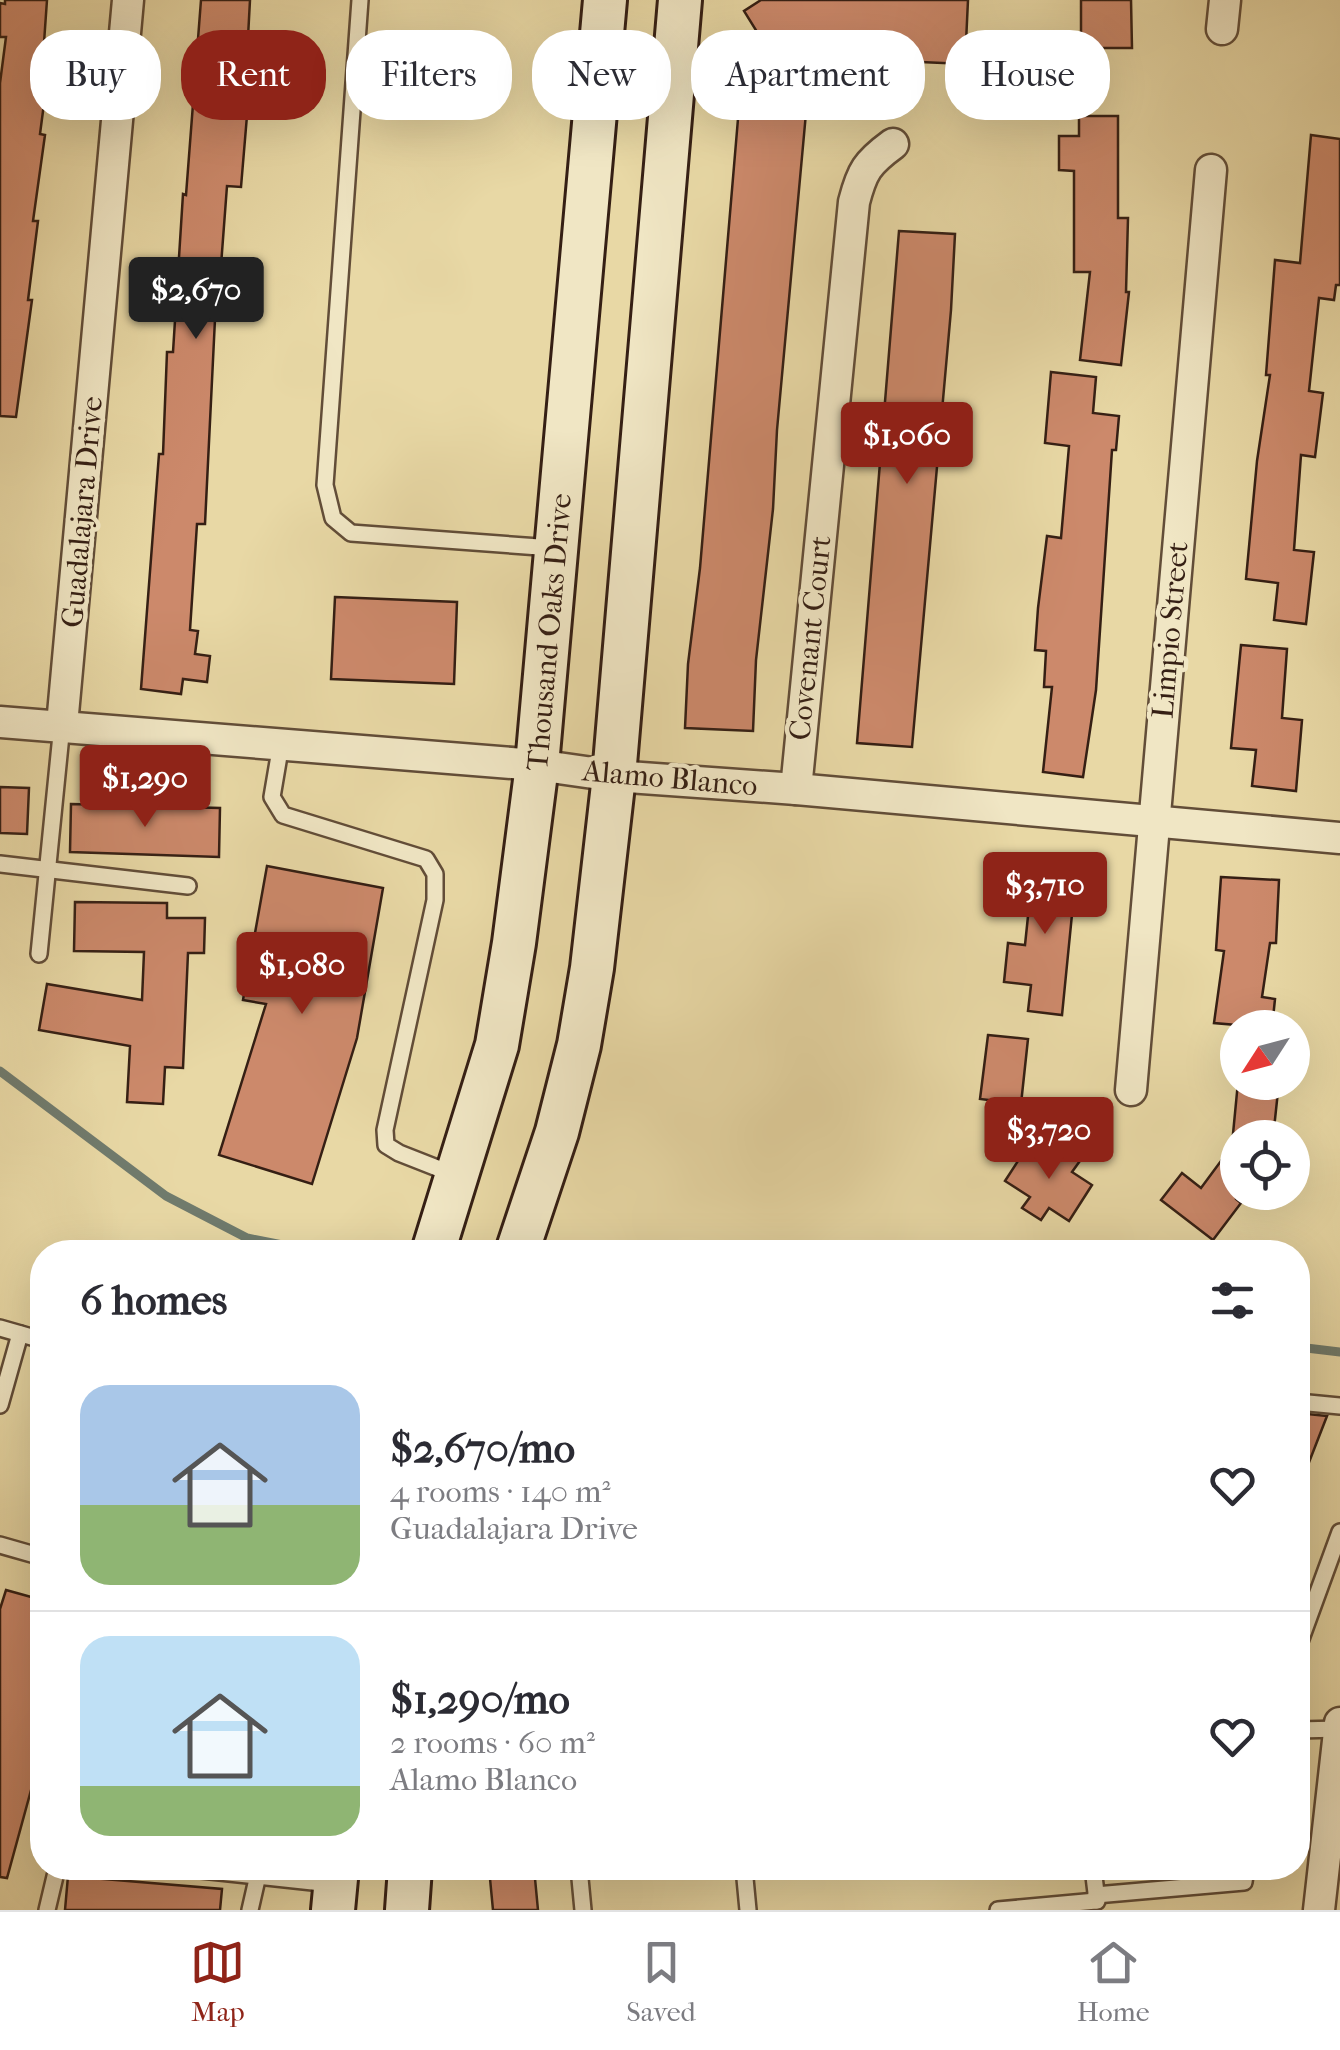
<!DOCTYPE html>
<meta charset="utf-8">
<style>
body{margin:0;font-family:"IM FELL French Canon",serif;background:#f2f2f3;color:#2b2b33;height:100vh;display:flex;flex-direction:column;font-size:38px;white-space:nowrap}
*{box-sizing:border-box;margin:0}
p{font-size:32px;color:#7c7c81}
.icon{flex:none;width:55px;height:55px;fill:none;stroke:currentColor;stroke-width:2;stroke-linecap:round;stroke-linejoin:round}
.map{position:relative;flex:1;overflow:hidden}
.sheet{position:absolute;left:30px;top:1240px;width:1280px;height:640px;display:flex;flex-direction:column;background:#fff;border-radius:40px;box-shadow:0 10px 40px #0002}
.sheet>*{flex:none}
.hud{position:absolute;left:30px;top:30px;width:1280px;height:90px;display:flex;gap:20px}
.needle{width:65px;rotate:234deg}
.fabs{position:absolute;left:1220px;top:1010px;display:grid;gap:20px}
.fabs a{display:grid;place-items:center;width:90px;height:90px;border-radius:50%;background:#fff;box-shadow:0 10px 40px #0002;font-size:50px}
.price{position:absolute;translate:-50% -85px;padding:0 22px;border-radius:10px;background:#8f2418;color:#fff;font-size:32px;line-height:65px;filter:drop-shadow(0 2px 5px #0008)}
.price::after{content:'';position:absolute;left:50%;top:60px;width:30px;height:22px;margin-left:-15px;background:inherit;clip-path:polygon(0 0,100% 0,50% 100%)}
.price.current{background:#222;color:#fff}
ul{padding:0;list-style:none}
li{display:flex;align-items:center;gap:30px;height:250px;padding:0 50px}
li+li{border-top:2px solid #e1e1e2}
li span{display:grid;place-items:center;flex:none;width:280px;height:200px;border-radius:30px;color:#555}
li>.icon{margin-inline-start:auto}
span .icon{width:120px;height:120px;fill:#fffc;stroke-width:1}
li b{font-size:42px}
h2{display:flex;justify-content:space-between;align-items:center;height:120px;padding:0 50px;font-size:42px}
.pill{padding:0 35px;border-radius:40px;background:#fff;box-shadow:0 10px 40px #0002;font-size:35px;line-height:90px}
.pill.current{background:#8f2418;color:#fff}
.tabs{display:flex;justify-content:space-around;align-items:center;height:140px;border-top:2px solid #e1e1e2;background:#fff;font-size:28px;color:#7c7c81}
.tabs a{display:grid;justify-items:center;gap:5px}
.tabs .current{color:#8f2418}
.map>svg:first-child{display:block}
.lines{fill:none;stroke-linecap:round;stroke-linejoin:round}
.stream{stroke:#707b6d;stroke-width:9}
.building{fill:#cc896b;stroke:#351f14;stroke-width:2.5}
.lane-casing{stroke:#624d38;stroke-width:20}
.street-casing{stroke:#624d38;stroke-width:35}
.secondary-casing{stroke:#351f14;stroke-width:48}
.lane{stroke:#f0e6c4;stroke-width:15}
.street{stroke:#f0e6c4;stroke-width:30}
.secondary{stroke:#f0e6c4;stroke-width:42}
.labels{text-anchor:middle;stroke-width:9;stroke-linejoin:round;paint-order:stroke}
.street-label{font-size:30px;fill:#351f14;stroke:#f0e6c4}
</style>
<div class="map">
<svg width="1340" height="1910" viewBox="0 0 1340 1910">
<rect width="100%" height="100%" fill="#e8d8a5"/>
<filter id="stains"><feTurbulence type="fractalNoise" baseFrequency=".002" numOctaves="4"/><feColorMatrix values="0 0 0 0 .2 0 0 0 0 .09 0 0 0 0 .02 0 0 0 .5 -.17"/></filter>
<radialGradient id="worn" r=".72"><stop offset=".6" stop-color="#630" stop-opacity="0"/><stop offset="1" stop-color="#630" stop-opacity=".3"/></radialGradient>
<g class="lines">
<g class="stream">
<polyline points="0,1071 166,1196 247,1238 318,1252"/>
<polyline points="1298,1347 1340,1352"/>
</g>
</g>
<g class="building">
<polygon points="5,0 47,0 43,57 50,58 40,134 45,135 33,221 38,221 28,300 32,300 16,417 0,416 0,83 6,37 0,37 0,3 5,4"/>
<polygon points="201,0 250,0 247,56 252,56 241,187 227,186 219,292 229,292 228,320 215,319 205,524 197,524 190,630 198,631 195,654 210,656 207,682 183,679 181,694 141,689 159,454 163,454 167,352 173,352 183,194 186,195"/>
<polygon points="761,0 968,0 965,64 898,61 898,54 822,64 832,81 800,101 744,11"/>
<polygon points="1081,0 1131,0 1132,48 1081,48"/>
<polygon points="739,107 806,113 777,430 773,509 756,660 753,731 685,728 688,664 700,568"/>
<polygon points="1079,116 1118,116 1118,218 1128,218 1126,292 1129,292 1121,365 1080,360 1090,272 1074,272 1074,171 1059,170 1059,136 1079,136"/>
<polygon points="1311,135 1340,139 1340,285 1336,285 1334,300 1319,298 1309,391 1323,393 1315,457 1301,455 1294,550 1314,552 1306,624 1274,620 1278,583 1246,579 1257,461 1270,375 1266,375 1275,260 1300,263"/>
<polygon points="899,231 955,234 951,310 912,747 857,743"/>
<polygon points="1051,372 1096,377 1093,413 1119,416 1116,450 1112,450 1096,690 1083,777 1043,772 1052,687 1044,687 1046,651 1035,650 1038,608 1047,536 1061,538 1069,446 1045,443"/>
<polygon points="335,597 457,602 454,684 331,679"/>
<polygon points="1241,645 1287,649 1282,718 1302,720 1296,791 1252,786 1256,750 1231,748"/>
<polygon points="0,787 29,788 27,834 0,833"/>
<polygon points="71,804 220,808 219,857 70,852"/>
<polygon points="1034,859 1077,864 1062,1015 1028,1011 1031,985 1004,982 1008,943 1025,945"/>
<polygon points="267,866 383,888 357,1038 312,1184 219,1155 266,1004 243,1000"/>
<polygon points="1221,877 1279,880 1276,943 1270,943 1262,997 1275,999 1272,1028 1214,1023 1224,951 1216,950"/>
<polygon points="75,902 167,903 167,918 205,918 204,953 188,953 183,1068 165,1067 163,1104 127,1102 130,1046 39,1030 47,984 142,1000 144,952 74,951"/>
<polygon points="988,1035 1028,1039 1021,1104 980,1099"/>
<polygon points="1238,1082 1279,1082 1273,1138 1233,1134"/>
<polygon points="1238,1138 1236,1199 1241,1203 1213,1240 1161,1200 1182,1173 1201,1188"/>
<polygon points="1029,1144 1055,1161 1065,1146 1082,1158 1072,1172 1092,1185 1069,1221 1049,1208 1041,1220 1022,1208 1030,1197 1005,1181"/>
<polygon points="1298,1413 1327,1416 1299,1488 1298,1488"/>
<polygon points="6,1590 42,1600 42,1750 7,1878 0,1877 0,1609"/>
<polygon points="489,1868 534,1868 538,1910 493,1910"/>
<polygon points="68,1876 222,1889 220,1910 65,1910"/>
</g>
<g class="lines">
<defs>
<g id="lane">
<polyline points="360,0 325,485 333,518 351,533 553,548"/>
<polyline points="281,744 272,797 283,815 426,859 435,874 435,900 385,1130 386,1145 399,1153 455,1175"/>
<polyline points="0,864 188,886"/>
<polyline points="39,954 62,725"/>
<polyline points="0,1328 42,1340"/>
<polyline points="1298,1402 1340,1406"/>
<polyline points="0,1405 20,1334"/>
<polyline points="0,1545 42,1557"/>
<polyline points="1298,1647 1340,1532"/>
<polyline points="1298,1730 1340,1729"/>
<polyline points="182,1868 331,1884"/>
<polyline points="579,1868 583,1910"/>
<polyline points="744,1868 748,1910"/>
<polyline points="1093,1868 1097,1901"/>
<polyline points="1096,1895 1244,1882 1246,1868"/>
<polyline points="47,1910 57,1868"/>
<polyline points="250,1910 258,1875"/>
<polyline points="998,1910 1096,1901"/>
</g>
<g id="street">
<polyline points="1222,29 1225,0"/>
<polyline points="0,722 537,765 614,776 796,789 1340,838"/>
<polyline points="62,725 128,0"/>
<path d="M796,789l58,-587c8,-31 13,-39 39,-58"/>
<polyline points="1131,1090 1211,170"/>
<polyline points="1319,1910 1340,1723"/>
</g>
<g id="secondary">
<polyline points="433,1252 497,1045 514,943 537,765 605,0"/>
<polyline points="517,1252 557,1132 579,1045 592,968 614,776 680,0"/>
<polyline points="333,1910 337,1868"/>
<polyline points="407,1910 410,1868"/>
</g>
</defs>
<use href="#lane" class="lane-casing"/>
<use href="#street" class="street-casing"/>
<use href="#secondary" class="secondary-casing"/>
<use href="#lane" class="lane"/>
<use href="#street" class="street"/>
<use href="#secondary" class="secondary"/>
</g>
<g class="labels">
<g class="street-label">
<text transform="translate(82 512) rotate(-85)" y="10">Guadalajara Drive</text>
<text transform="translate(1170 630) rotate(-85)" y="10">Limpio Street</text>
<text transform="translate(549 632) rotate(-85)" y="10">Thousand Oaks Drive</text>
<text transform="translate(810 638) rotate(-84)" y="10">Covenant Court</text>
<text transform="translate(670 778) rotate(5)" y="10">Alamo Blanco</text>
</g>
</g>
<rect width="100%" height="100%" filter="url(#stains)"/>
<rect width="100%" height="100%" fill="url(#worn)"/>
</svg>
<div class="fabs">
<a><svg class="needle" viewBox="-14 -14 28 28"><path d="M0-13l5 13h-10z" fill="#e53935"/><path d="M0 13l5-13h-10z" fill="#7c7c81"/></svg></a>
<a><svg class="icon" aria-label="locate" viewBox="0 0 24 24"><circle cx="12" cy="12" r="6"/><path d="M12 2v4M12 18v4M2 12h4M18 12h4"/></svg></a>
</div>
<b class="price current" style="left:196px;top:342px">$2,670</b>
<b class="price" style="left:907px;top:487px">$1,060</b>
<b class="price" style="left:145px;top:830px">$1,290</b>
<b class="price" style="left:1045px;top:937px">$3,710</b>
<b class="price" style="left:302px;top:1017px">$1,080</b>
<b class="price" style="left:1049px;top:1182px">$3,720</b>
<div class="hud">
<a class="pill">Buy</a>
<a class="pill current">Rent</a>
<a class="pill">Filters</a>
<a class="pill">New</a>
<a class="pill">Apartment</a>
<a class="pill">House</a>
</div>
<section class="sheet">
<h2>6 homes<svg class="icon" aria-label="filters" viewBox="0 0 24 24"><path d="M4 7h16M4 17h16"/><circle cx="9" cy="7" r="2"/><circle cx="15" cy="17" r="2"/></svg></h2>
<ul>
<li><span style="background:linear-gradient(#a9c7e8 60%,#8fb573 0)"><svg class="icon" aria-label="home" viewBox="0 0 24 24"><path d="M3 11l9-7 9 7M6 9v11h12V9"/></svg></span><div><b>$2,670/mo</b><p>4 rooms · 140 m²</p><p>Guadalajara Drive</p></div><svg class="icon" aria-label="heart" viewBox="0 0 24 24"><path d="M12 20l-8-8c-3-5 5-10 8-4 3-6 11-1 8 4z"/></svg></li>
<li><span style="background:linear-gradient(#bfe0f5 75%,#8fb573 0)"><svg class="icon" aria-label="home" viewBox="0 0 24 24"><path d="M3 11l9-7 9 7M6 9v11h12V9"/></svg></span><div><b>$1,290/mo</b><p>2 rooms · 60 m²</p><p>Alamo Blanco</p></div><svg class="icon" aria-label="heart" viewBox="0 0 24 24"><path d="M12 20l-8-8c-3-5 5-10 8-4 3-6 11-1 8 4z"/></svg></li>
</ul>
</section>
</div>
<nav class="tabs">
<a class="current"><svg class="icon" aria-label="map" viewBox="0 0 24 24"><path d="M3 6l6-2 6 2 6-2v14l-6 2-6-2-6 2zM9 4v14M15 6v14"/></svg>Map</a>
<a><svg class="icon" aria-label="saved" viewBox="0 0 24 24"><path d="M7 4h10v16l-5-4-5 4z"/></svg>Saved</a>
<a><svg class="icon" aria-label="home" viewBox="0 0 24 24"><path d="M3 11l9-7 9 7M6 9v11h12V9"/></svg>Home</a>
</nav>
